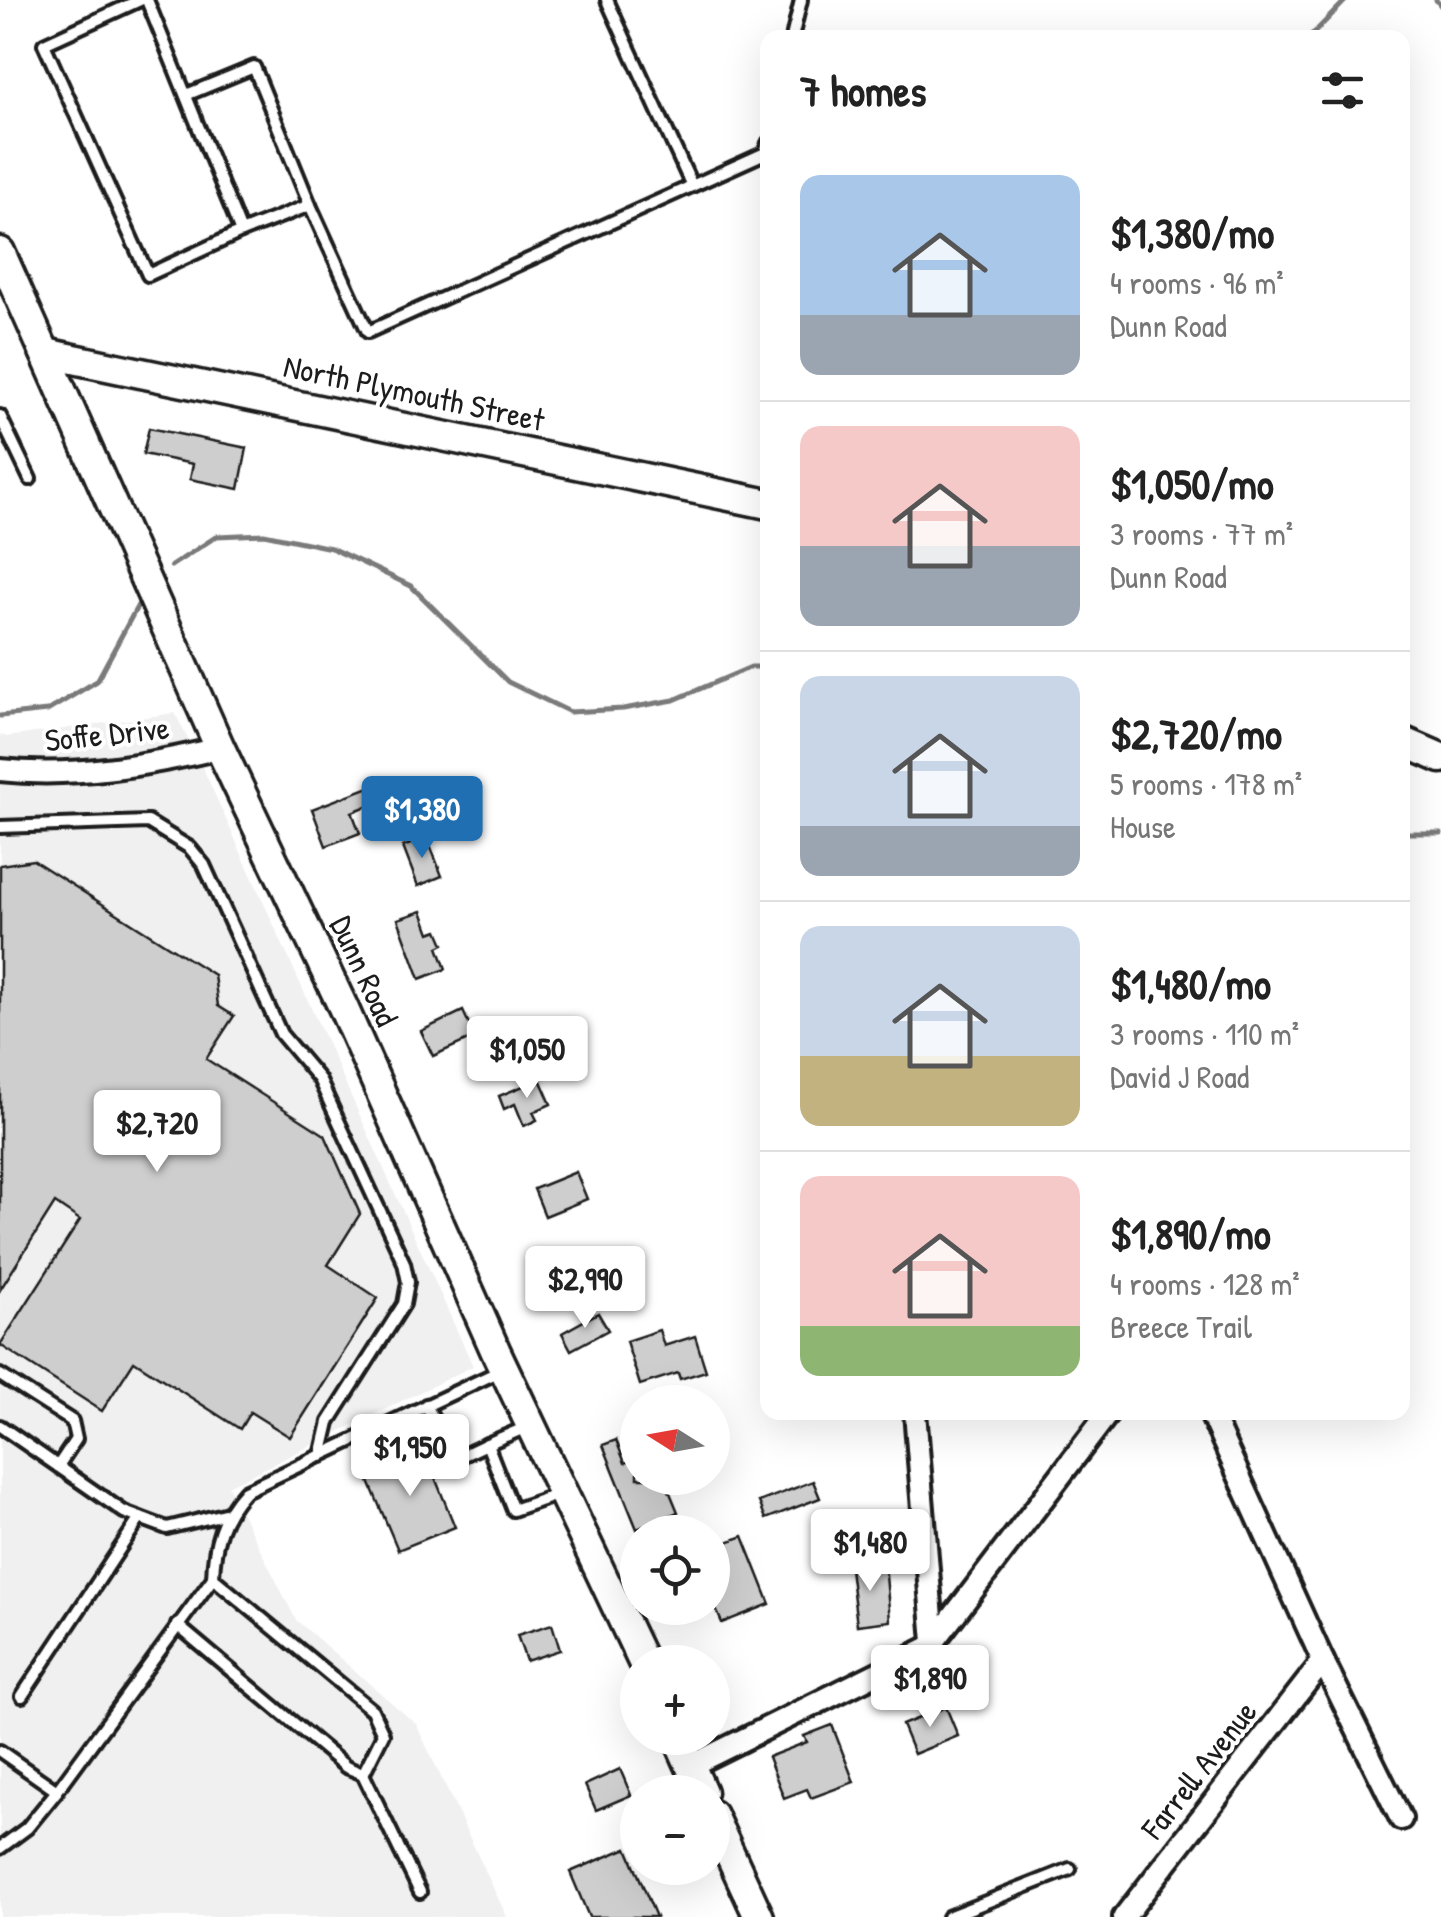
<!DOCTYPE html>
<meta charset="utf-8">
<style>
body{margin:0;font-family:"Patrick Hand",sans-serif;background:#f2f2f2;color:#222;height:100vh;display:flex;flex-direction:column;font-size:38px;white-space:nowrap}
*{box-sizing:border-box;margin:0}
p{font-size:32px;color:#767676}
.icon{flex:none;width:55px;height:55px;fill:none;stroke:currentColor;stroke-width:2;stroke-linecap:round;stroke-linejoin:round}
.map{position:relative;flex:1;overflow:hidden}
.sheet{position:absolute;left:760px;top:30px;width:650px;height:1390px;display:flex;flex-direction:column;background:#fff;border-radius:20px;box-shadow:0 10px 40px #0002}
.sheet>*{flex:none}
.needle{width:65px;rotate:281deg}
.fabs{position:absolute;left:620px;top:1385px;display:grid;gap:20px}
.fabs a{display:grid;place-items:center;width:110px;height:110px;border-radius:50%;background:#fff;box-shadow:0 10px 40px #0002;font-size:50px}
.price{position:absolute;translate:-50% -85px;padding:0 22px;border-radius:10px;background:#fff;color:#222;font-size:32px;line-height:65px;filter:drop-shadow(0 2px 5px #0008)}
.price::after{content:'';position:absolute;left:50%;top:60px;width:30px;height:22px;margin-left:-15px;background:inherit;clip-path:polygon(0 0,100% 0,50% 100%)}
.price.active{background:#1f6fb2;color:#fff}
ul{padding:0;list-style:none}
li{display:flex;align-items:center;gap:30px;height:250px;padding:0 40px}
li+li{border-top:2px solid #e0e0e0}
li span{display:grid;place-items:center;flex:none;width:280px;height:200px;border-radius:20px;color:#555}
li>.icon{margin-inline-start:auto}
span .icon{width:120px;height:120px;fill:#fffc;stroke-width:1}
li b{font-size:42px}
h2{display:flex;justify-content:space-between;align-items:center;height:120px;padding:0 40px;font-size:42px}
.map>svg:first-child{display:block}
.built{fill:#f0f0f0}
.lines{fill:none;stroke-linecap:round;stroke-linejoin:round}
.stream{stroke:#7a7a7a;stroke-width:5}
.building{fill:#cecece;stroke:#1c1c1c;stroke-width:2.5}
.lane-casing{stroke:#1c1c1c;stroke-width:18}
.street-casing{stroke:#1c1c1c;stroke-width:28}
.secondary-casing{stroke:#1c1c1c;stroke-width:35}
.lane{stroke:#fff;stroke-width:10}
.street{stroke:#fff;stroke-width:20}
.secondary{stroke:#fff;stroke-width:28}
.labels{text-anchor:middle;stroke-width:8;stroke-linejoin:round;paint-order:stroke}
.street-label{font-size:32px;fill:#1c1c1c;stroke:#fff}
</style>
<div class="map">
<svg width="1441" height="1917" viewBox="0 0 1441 1917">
<rect width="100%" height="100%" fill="#fff"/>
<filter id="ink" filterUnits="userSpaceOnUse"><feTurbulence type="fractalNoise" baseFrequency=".01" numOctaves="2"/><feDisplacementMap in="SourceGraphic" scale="20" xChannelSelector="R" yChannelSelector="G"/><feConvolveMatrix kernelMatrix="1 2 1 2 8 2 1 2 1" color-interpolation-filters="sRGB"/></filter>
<g filter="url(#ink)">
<polygon class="built" points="175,713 206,775 473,1366 228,1486 296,1620 416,1724 507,1917 0,1917 0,735 7,737"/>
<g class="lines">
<g class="stream">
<polyline points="1436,0 1441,6"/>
<polyline points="1309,38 1346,0"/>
<polyline points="171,566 217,536 264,534 331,548 411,586 508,682 570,712 623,709 674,700 751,667 768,667"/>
<polyline points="0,716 47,711 97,681 138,605"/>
<polyline points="1402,833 1441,833"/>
</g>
</g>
<g class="building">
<polygon points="149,428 247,448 239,489 190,479 193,464 143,454"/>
<polygon points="369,787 375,803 352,812 360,833 326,846 312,809"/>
<polygon points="427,837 442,876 418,886 403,847"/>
<polygon points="33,860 214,975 218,1006 234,1016 206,1059 325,1135 360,1214 328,1265 378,1298 290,1437 250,1412 240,1429 134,1361 102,1411 0,1345 80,1220 55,1203 0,1290 0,865"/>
<polygon points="422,911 430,933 438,930 444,944 438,947 446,969 420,979 398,919"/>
<polygon points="463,1011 475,1037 433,1056 421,1031"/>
<polygon points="540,1079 551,1104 533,1112 537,1120 524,1126 515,1104 504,1109 499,1096"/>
<polygon points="576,1172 587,1199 545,1216 534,1189"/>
<polygon points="598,1313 608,1330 571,1350 562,1333"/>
<polygon points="659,1330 664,1346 695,1336 706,1371 680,1379 678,1373 640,1385 626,1341"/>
<polygon points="616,1440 625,1463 638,1458 638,1478 664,1478 678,1512 637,1529 603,1445"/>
<polygon points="423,1448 455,1527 398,1550 365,1472"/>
<polygon points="813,1481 820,1498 766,1519 759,1502"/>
<polygon points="743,1536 770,1604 722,1623 712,1600 712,1548"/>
<polygon points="885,1564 890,1621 857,1625 850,1568"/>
<polygon points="552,1624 560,1650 526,1661 517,1635"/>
<polygon points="946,1707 958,1736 914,1754 902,1725"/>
<polygon points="832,1725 854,1782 811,1798 807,1789 784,1798 768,1757 807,1742 804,1736"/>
<polygon points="620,1769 631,1795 596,1810 585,1785"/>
<polygon points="627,1848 656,1917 589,1917 570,1872"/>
</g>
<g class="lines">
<defs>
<g id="lane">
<polyline points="140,0 44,44 148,275 241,232 147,0"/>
<polyline points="607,0 692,186"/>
<polyline points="792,38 801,0"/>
<polyline points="186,95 254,67 310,205 368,332 765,153 768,143"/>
<polyline points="241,232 310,205"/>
<polyline points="0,416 30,479"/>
<polyline points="0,827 148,822 190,848 204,865 281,1034 319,1079 404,1263 408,1282 404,1304 329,1422 321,1456"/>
<polyline points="0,1375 72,1421 76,1439 58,1466"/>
<polyline points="426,1405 455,1459 487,1444"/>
<polyline points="0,1426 124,1512 167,1528 224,1514"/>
<polyline points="529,1426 487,1444 513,1510 562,1493"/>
<polyline points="213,1578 372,1710 383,1734 363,1774"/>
<polyline points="177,1625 346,1767 363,1774 420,1892"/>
<polyline points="22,1696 140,1518"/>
<polyline points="0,1751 57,1791"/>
<path d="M0,1848l27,-20 30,-37 156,-213c1,-35 8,-61 32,-87l255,-120"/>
<polyline points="948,1917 1070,1869"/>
</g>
<g id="street">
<path d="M0,770c73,8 149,-5 220,-22"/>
<polyline points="915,1412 934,1642"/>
<polyline points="1210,1412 1323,1661 1401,1819"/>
<polyline points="690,1766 930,1647 1109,1412"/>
<polyline points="1124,1917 1323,1661"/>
</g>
<g id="secondary">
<polyline points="0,252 220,748 343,1007 496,1352 643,1662"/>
<polyline points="45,353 768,504"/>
<polyline points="1402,741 1441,758"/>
<polyline points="678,1738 702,1792"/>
<polyline points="712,1815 759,1917"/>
</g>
</defs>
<use href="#lane" class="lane-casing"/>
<use href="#street" class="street-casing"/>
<use href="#secondary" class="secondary-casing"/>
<use href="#lane" class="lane"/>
<use href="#street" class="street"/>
<use href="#secondary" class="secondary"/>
</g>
</g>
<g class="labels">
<g class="street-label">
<text transform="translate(414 393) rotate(12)" y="11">North Plymouth Street</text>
<text transform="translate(107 734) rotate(-6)" y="11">Soffe Drive</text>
<text transform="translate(364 971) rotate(65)" y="11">Dunn Road</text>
<text transform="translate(1199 1770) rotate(-52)" y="11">Farrell Avenue</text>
</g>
</g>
</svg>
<div class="fabs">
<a><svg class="needle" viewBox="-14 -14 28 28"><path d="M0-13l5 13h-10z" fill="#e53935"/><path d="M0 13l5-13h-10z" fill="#767676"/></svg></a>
<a><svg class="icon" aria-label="locate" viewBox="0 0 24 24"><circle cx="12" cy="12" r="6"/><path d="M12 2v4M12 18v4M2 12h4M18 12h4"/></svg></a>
<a>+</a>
<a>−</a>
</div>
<b class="price active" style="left:422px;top:861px">$1,380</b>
<b class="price" style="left:527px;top:1101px">$1,050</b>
<b class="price" style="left:157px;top:1175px">$2,720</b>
<b class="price" style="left:585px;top:1331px">$2,990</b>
<b class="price" style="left:410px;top:1499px">$1,950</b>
<b class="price" style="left:870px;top:1594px">$1,480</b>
<b class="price" style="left:930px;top:1730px">$1,890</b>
<section class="sheet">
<h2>7 homes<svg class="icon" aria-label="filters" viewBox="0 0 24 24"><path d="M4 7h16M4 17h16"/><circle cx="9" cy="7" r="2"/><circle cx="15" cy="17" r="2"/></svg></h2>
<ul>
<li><span style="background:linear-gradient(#a9c7e8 70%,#9aa5b1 0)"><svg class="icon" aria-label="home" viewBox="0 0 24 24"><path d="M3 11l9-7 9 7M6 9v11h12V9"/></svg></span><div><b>$1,380/mo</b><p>4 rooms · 96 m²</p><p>Dunn Road</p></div></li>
<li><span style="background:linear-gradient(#f6c9c9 60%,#9aa5b1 0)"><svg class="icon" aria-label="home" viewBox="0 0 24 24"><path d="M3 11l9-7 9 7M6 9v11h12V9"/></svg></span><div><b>$1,050/mo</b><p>3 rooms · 77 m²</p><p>Dunn Road</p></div></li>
<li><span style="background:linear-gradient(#c9d6e8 75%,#9aa5b1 0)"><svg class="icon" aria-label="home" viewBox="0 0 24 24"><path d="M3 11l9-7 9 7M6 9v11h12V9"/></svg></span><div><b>$2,720/mo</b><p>5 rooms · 178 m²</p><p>House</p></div></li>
<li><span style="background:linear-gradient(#c9d6e8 65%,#c2b280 0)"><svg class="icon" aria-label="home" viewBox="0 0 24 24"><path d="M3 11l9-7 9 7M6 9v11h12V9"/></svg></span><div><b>$1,480/mo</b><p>3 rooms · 110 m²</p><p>David J Road</p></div></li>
<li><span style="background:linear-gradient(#f6c9c9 75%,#8fb573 0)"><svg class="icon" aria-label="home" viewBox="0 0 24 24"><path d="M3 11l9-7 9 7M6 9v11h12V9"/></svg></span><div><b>$1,890/mo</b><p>4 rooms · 128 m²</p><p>Breece Trail</p></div></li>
</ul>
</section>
</div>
